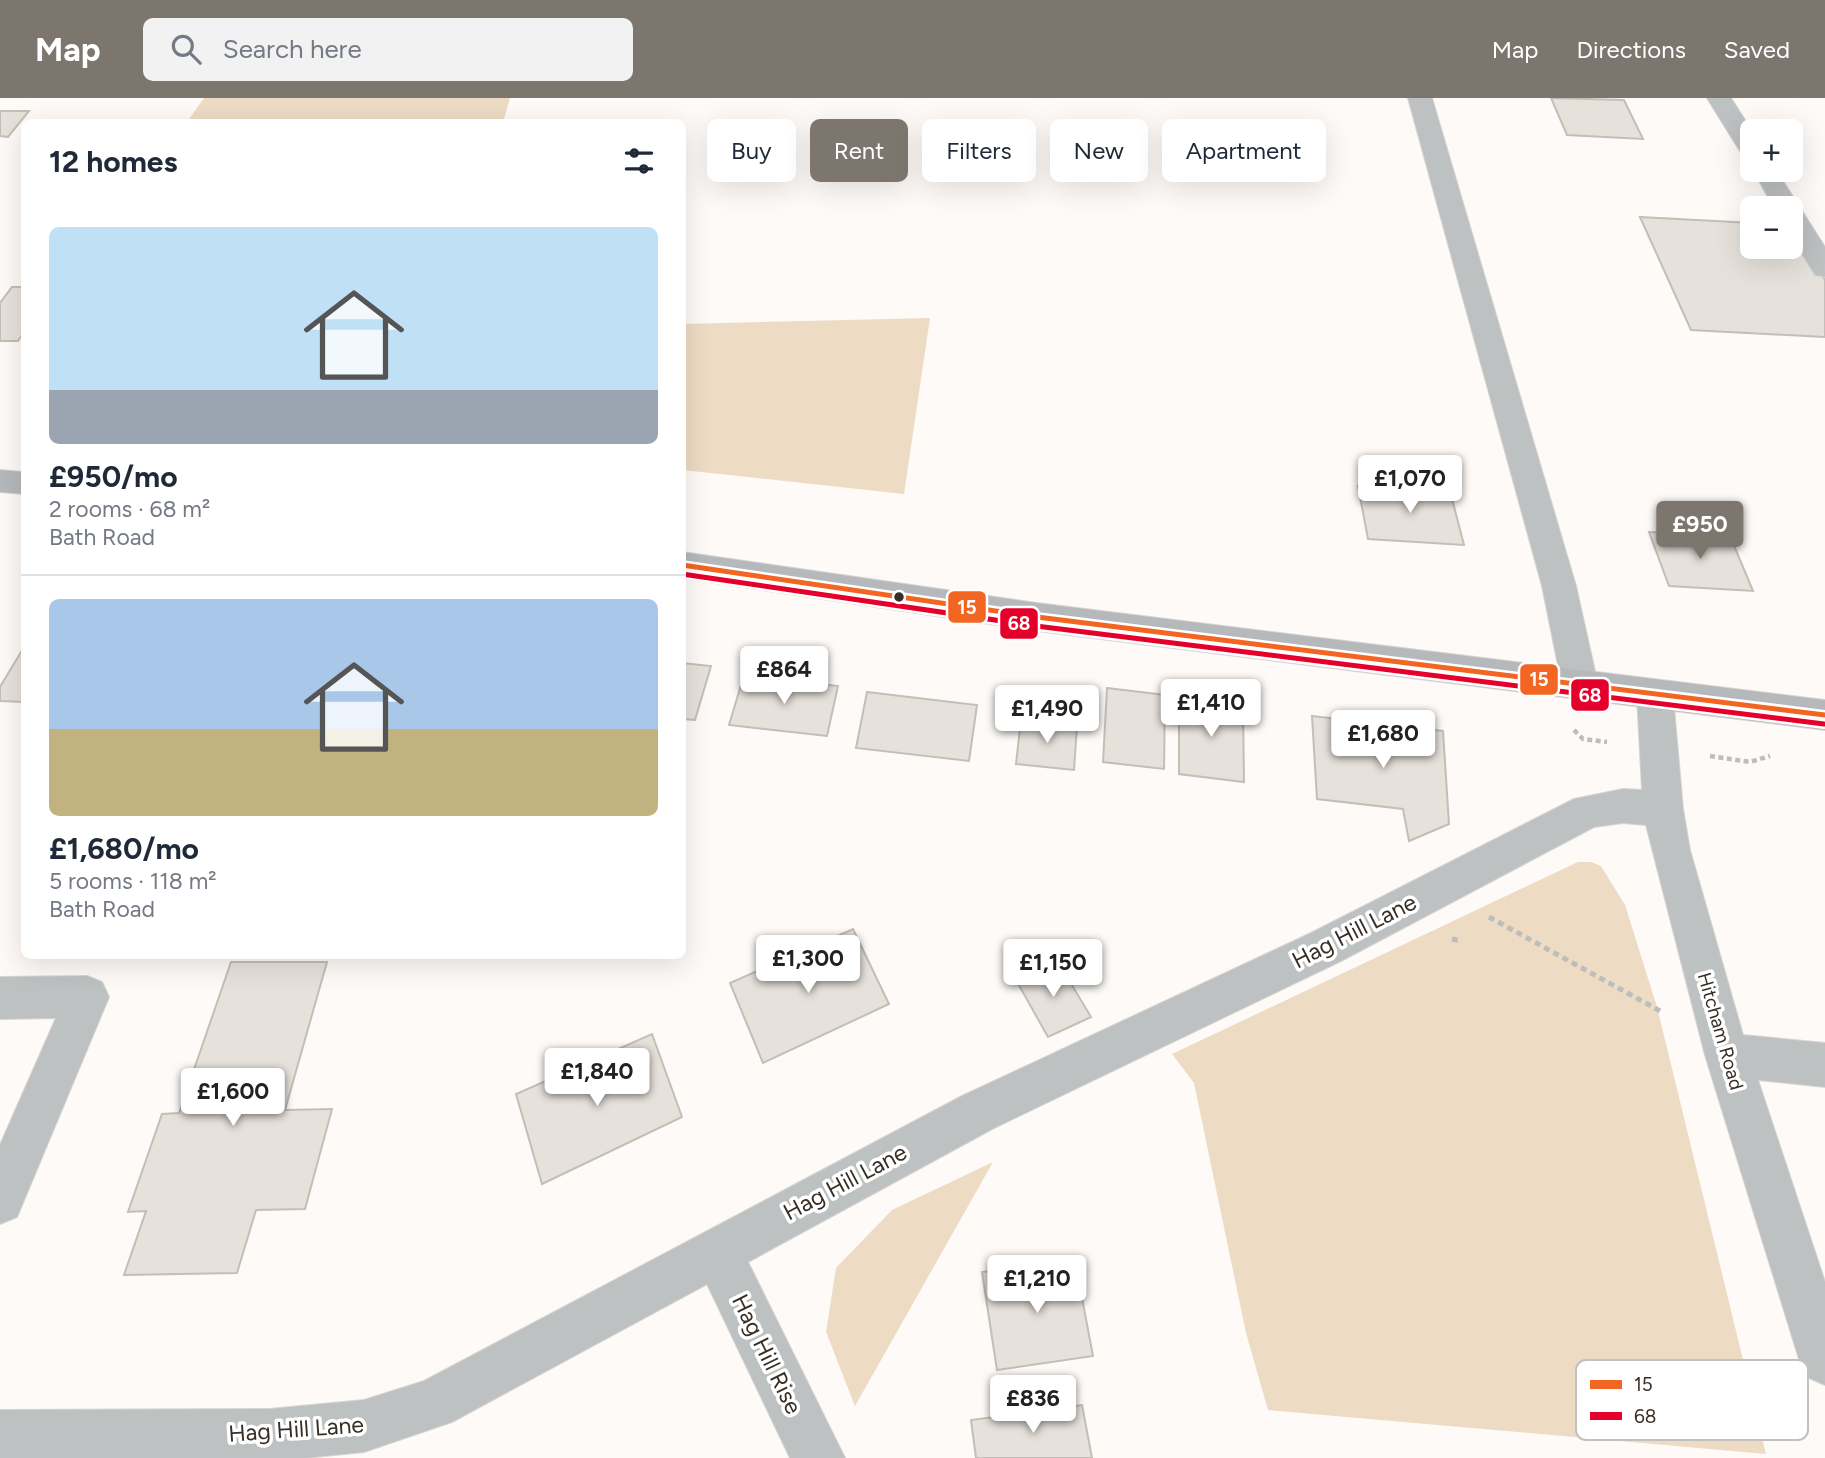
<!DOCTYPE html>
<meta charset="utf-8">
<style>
body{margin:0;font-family:Figtree,sans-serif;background:#f2f2f3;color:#1f2937;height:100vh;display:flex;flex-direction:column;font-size:26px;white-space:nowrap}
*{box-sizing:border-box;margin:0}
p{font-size:23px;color:#747a83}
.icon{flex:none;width:38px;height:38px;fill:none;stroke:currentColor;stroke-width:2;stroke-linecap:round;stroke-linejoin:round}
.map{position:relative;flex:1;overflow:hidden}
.panel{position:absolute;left:21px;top:21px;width:665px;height:840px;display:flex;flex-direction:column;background:#fff;border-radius:10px;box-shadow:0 7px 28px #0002}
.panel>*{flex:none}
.top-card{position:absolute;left:707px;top:21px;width:665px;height:63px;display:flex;gap:14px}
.controls{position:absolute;left:1740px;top:21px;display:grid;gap:14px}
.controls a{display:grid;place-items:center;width:63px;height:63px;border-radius:10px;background:#fff;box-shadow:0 7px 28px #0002;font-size:35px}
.price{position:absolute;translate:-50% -60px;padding:0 16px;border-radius:7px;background:#fff;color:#222;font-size:23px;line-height:46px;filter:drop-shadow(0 2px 4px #0008)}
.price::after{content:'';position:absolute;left:50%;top:42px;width:21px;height:16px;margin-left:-10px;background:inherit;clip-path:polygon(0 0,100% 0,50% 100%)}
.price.on{background:#7c766e;color:#fff}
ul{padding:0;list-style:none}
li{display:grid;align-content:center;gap:14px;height:371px;padding:0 28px}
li+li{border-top:2px solid #e0e1e3}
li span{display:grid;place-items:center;height:217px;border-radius:10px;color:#555}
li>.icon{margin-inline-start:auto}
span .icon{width:126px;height:126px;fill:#fffc;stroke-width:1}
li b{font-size:30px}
h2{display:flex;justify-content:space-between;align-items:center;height:84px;padding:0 28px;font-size:30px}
.chip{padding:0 24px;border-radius:10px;background:#fff;box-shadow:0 7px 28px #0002;font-size:24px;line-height:63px}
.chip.on{background:#7c766e;color:#fff}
header{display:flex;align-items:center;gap:42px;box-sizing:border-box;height:98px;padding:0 35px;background:#7c766e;color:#fff}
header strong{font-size:33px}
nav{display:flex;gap:38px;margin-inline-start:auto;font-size:24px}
.search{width:490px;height:63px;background:#f2f2f3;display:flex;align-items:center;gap:18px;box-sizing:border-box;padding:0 24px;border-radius:10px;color:#747a83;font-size:26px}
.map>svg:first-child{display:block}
.green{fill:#eedbc4}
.building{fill:#e7e1db;stroke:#c3beb7;stroke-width:2}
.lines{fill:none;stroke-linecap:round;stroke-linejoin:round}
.minor-casing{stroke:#d9d5d2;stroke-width:2}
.major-casing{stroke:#d9d5d2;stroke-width:2}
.path-far1{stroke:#bcbdbd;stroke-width:4.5;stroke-dasharray:5 3.5;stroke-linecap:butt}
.path{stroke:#bcbdbd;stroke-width:5;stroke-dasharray:6 4.5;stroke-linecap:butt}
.minor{fill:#bdc1c2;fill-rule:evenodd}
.major{fill:#b5b9bb;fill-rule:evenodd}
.bus-1-casing{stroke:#fff;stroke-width:10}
.bus-2-casing{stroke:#fff;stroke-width:10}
.bus-1{stroke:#f26522;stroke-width:5}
.bus-2{stroke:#e4002b;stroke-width:5}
.bus-dot{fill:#372f25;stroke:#fff;stroke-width:2.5}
.labels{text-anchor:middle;stroke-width:7;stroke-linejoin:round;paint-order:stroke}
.street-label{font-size:19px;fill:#372f25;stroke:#fff}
.near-street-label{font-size:23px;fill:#372f25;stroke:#fff}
.key{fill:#fff;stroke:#c3c1be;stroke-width:2}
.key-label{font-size:19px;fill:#372f25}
.line-badge{stroke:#fff;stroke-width:2.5}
.badge-label{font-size:19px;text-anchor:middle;font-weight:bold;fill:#fff}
</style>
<header>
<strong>Map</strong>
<div class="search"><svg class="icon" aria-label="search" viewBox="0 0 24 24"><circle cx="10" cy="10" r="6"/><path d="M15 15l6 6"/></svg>Search here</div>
<nav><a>Map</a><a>Directions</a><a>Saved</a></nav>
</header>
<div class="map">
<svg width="1825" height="1360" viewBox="0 0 1825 1360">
<rect width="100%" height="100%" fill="#fdfaf7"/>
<g class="green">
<polygon points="204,0 510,0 503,24 187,24"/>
<polygon points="930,220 904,396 683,372 683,226"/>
<polygon points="1578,764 1591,764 1601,768 1625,807 1657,909 1766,1356 1268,1312 1246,1235 1194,985 1172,956"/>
<polygon points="993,1064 855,1308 826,1234 836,1170 892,1112"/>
</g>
<g class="building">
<polygon points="1551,0 1624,2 1643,41 1567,37"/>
<polygon points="0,13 29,13 8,39 0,38"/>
<polygon points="1640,119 1752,125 1752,149 1790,149 1790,128 1795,128 1825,182 1825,239 1691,232"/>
<polygon points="12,189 24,189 24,234 18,243 0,243 0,205"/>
<polygon points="1358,388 1450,393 1464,447 1368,441"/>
<polygon points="1649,434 1730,438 1753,493 1669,488"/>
<polygon points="24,549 24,604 0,603 0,589"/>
<polygon points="682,565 711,568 695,622 682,621"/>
<polygon points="744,577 838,588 827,638 729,627"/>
<polygon points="1107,590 1165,597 1164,671 1103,664"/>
<polygon points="867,594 977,607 969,663 856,650"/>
<polygon points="1179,599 1243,606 1244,684 1179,676"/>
<polygon points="1312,618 1443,633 1449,726 1409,743 1403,711 1317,701"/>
<polygon points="1021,621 1077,628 1074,672 1016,666"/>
<polygon points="853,831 889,906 763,965 730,885"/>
<polygon points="1057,862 1091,919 1048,939 1016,882"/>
<polygon points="231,864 327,864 285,1012 332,1011 305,1111 256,1112 237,1175 124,1177 146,1113 128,1114 162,1016 179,1015"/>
<polygon points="652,936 682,1019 542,1086 516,996"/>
<polygon points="1075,1163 1093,1258 997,1272 982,1174"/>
<polygon points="1082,1307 1092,1360 976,1360 971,1322"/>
</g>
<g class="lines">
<defs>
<g id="minor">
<polygon points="1408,0 1432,0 1576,488 1598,587 1593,597 1580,602 1567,597 1562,587 1542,488"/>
<polygon points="1707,0 1731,0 1752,33 1752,60 1743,58"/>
<polygon points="1752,70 1776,72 1825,149 1825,179 1815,177 1790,137 1790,110 1774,110"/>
<polygon points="1655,583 1668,587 1673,598 1683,711 1690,752 1743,937 1825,945 1825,989 1758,982 1825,1184 1825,1287 1807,1279 1799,1261 1705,957 1646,727 1623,725 1594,729 1341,863 994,1030 748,1164 845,1360 790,1360 707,1186 452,1324 364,1354 305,1360 0,1360 0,1312 269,1311 364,1302 424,1283 962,998 1311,835 1574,701 1623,691 1642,692 1637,598 1642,587"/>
<polygon points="87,878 102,884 109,899 17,1119 0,1126 0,1047 56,920 0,921 0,879"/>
</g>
<g id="major">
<polygon points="0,372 24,374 24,396 0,394"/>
<polygon points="682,454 1037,505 1825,602 1825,632 1037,533 682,480"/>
</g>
</defs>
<use href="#minor" class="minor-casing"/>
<use href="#major" class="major-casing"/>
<g class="path-far1">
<polyline points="1574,632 1583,641 1607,644"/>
<polyline points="1710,658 1750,664 1770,658"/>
</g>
<g class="path">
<polyline points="1489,819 1662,914"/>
<polyline points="1452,841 1462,843"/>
</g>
<use href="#minor" class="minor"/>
<use href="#major" class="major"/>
<defs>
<polyline id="bus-1" points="682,467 1037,519 1825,617"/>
<polyline id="bus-2" points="682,476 1036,528 1824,626"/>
</defs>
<use href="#bus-1" class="bus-1-casing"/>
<use href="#bus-2" class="bus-2-casing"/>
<use href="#bus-1" class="bus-1"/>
<use href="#bus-2" class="bus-2"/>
</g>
<circle class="bus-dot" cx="899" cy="499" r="6"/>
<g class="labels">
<g class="street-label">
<text transform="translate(1721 933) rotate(74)" y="7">Hitcham Road</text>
</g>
<g class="near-street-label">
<text transform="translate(1354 833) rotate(-27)" y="8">Hag Hill Lane</text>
<text transform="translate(845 1084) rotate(-28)" y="8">Hag Hill Lane</text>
<text transform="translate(767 1256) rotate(64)" y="8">Hag Hill Rise</text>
<text transform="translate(296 1331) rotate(-4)" y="8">Hag Hill Lane</text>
</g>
</g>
<rect x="1576" y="1262" width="232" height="80" rx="10" class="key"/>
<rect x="1590" y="1282" width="32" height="9" fill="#f26522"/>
<rect x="1590" y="1314" width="32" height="8" fill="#e4002b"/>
<g class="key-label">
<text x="1634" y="1293">15</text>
<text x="1634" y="1325">68</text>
</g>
<g class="line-badge">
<rect x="947" y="492" width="40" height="34" rx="7" fill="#f26522"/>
<rect x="999" y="509" width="40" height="33" rx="7" fill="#e4002b"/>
<rect x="1519" y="565" width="40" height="33" rx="7" fill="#f26522"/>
<rect x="1570" y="580" width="40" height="34" rx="7" fill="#e4002b"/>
</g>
<g class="badge-label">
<text x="967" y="516">15</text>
<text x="1019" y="532">68</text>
<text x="1539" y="588">15</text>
<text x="1590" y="604">68</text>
</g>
</svg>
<div class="controls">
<a>+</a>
<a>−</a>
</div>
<b class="price" style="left:1410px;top:417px">£1,070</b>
<b class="price on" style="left:1700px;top:463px">£950</b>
<b class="price" style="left:784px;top:608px">£864</b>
<b class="price" style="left:1211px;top:641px">£1,410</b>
<b class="price" style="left:1047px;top:647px">£1,490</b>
<b class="price" style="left:1383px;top:672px">£1,680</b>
<b class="price" style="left:808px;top:897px">£1,300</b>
<b class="price" style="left:1053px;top:901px">£1,150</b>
<b class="price" style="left:597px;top:1010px">£1,840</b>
<b class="price" style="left:233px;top:1030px">£1,600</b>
<b class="price" style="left:1037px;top:1217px">£1,210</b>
<b class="price" style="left:1033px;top:1337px">£836</b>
<div class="top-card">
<a class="chip">Buy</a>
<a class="chip on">Rent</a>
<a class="chip">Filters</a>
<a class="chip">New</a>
<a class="chip">Apartment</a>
</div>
<section class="panel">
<h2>12 homes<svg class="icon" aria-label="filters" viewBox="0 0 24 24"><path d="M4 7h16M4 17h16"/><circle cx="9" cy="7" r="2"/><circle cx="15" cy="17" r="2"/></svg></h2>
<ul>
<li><span style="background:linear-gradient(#bfe0f5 75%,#9aa5b1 0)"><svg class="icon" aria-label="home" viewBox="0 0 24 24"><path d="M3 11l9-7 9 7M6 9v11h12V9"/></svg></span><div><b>£950/mo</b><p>2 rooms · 68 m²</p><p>Bath Road</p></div></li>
<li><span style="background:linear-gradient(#a9c7e8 60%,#c2b280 0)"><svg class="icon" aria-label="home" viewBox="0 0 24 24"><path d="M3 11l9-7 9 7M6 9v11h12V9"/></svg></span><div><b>£1,680/mo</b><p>5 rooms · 118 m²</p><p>Bath Road</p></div></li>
</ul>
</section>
</div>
